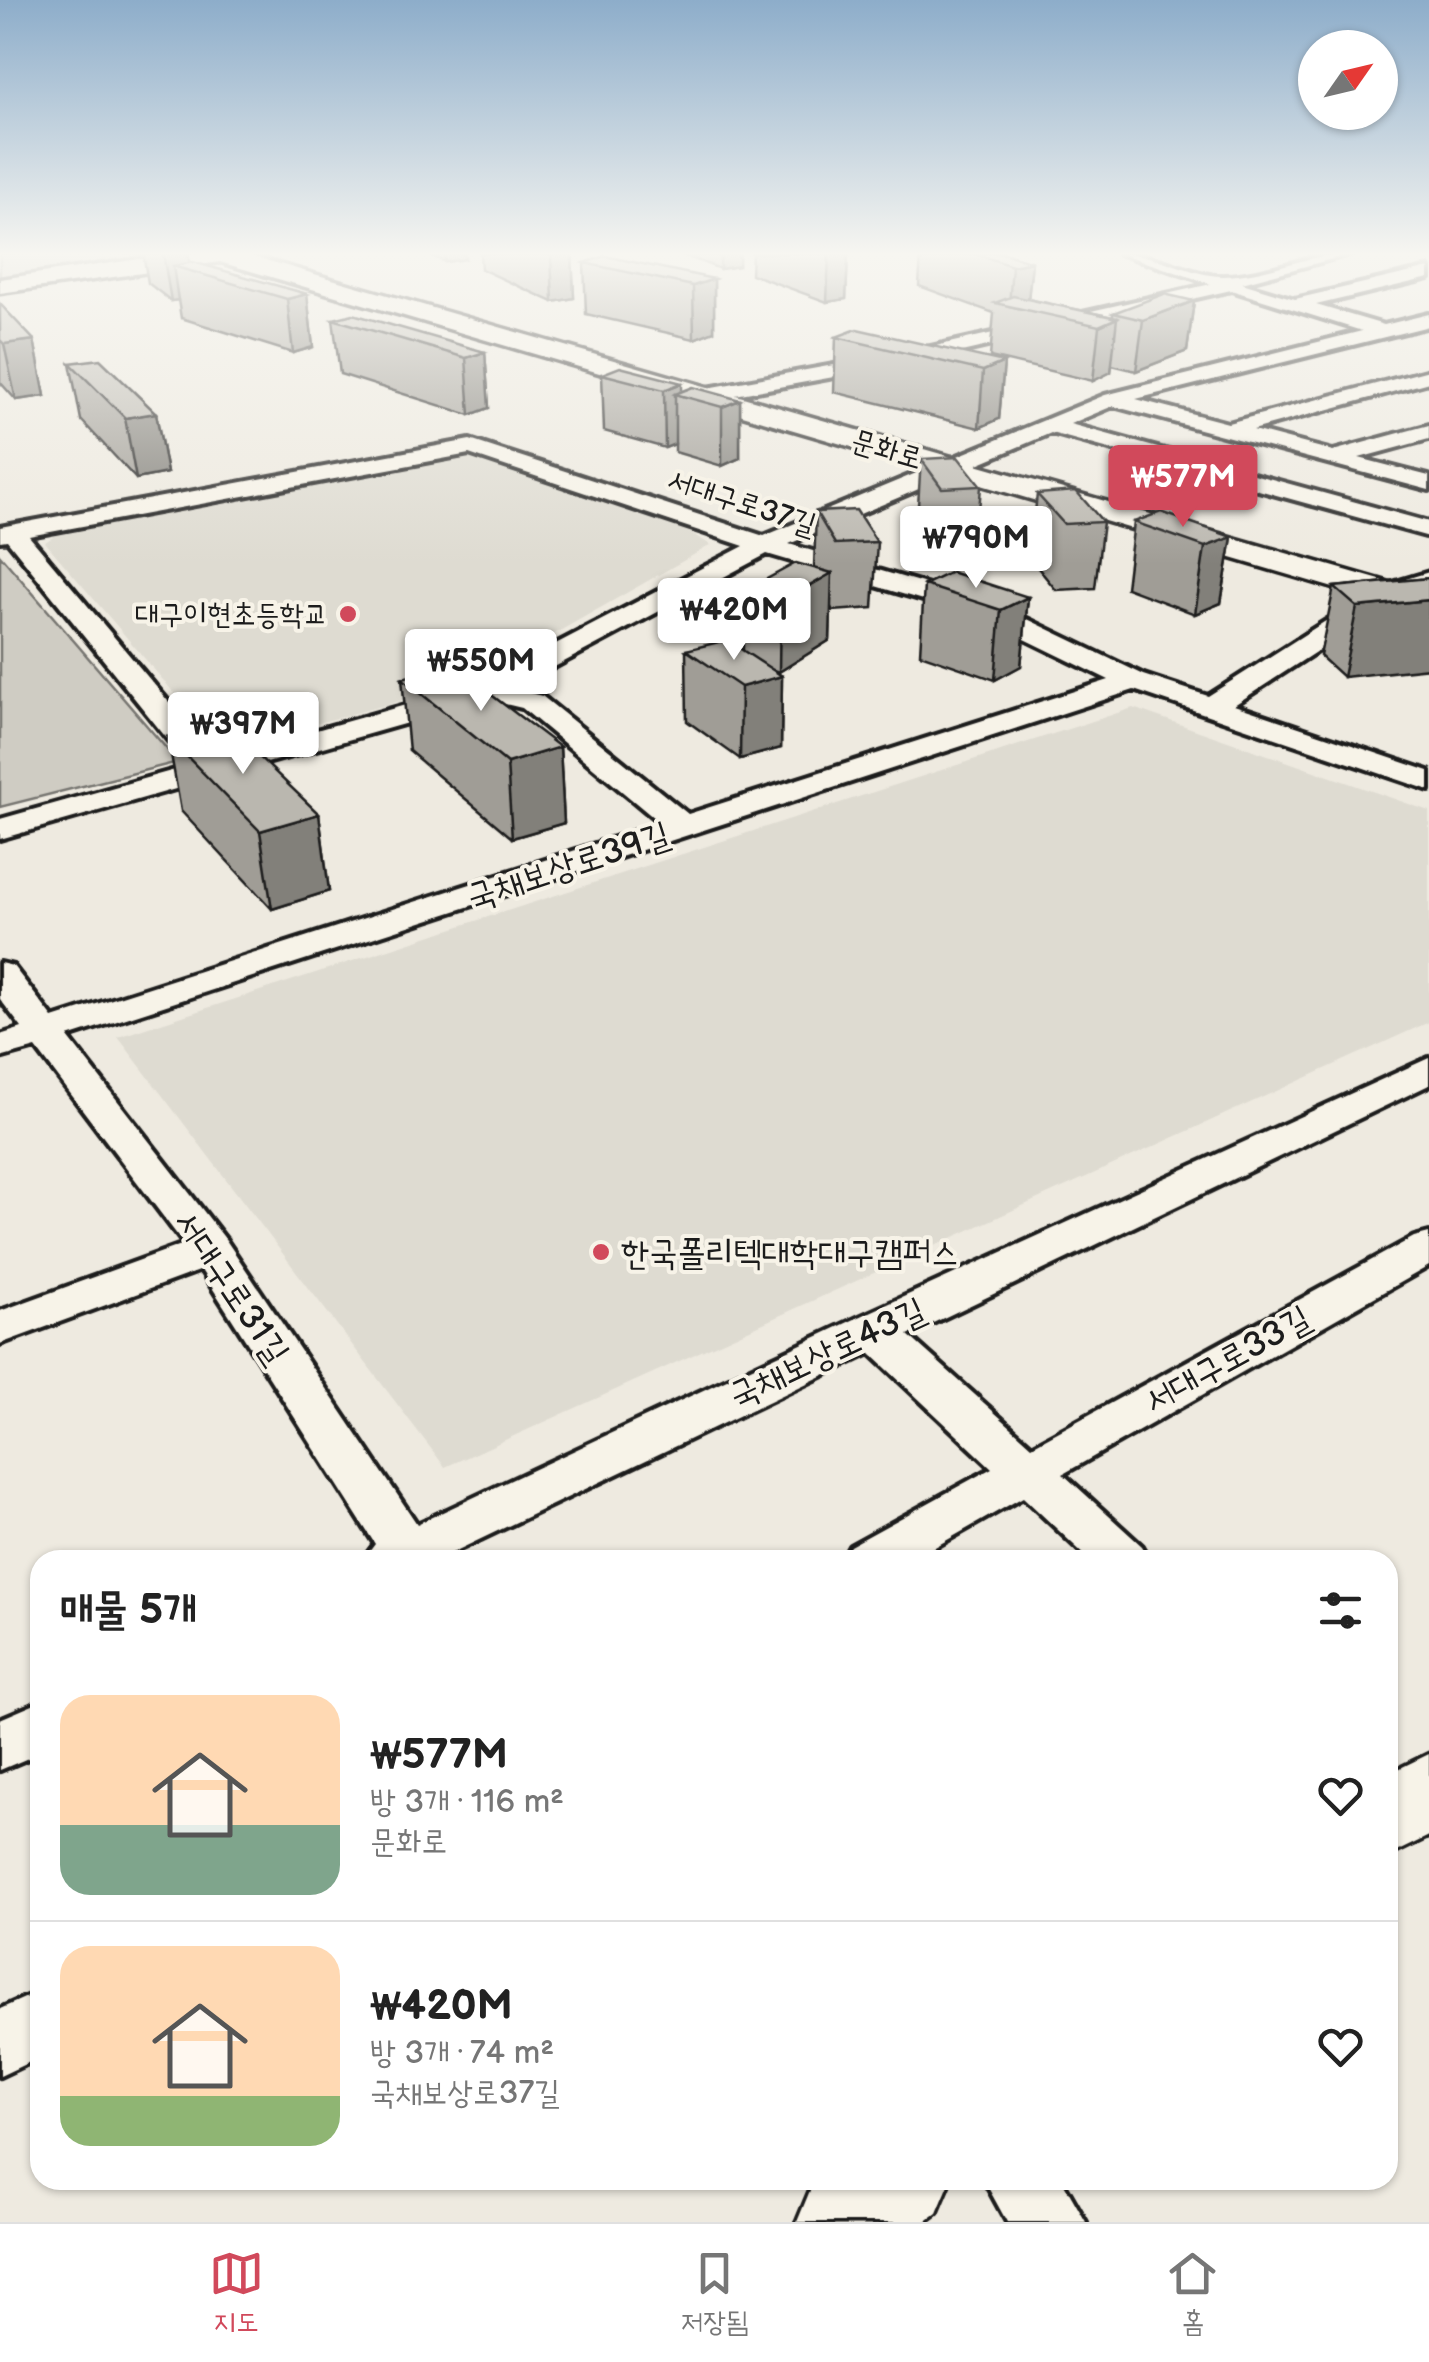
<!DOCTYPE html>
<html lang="ko">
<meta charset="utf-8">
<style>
body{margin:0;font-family:"Balsamiq Sans","Poor Story",sans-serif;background:#f2f2f2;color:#222;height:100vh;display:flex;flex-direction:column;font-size:38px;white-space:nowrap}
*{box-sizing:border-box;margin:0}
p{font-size:32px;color:#767676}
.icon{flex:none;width:55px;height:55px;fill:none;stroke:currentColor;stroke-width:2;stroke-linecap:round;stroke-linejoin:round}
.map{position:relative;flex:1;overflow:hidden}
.drawer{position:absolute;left:30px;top:1550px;width:1368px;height:640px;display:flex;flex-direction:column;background:#fff;border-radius:30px;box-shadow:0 2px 8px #0004}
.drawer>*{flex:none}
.needle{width:65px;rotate:56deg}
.buttons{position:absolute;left:1298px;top:30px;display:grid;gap:20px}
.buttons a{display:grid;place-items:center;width:100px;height:100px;border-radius:50%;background:#fff;box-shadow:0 2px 8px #0004;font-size:50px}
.price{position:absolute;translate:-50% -85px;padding:0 22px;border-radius:10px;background:#fff;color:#222;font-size:32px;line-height:65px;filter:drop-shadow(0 2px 5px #0008)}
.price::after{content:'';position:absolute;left:50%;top:60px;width:30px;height:22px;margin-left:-15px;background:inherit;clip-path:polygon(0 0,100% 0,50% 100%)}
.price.selected{background:#d1495b;color:#fff}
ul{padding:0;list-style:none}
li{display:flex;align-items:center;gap:30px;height:250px;padding:0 30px}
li+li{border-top:2px solid #e0e0e0}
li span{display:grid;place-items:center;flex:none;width:280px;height:200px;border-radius:30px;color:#555}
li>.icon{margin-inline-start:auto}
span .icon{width:120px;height:120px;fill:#fffc;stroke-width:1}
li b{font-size:42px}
h2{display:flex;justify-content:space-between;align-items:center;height:120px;padding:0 30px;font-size:42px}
.tab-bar{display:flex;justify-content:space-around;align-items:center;height:140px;border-top:2px solid #e0e0e0;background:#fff;font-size:28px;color:#767676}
.tab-bar a{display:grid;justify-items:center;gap:5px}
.tab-bar .selected{color:#d1495b}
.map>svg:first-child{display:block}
.built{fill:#dedbd1}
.green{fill:#cfccc3;stroke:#767470;stroke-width:2.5}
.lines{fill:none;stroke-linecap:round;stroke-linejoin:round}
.street-casing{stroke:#1c1c1c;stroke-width:8}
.secondary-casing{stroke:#1c1c1c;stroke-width:7}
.primary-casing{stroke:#1c1c1c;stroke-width:7}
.street{fill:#f7f3e8;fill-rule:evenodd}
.secondary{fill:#f7f3e8;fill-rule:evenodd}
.primary{fill:#f7f3e8;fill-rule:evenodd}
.wall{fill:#a09d96;stroke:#1c1c1c;stroke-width:2.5}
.shaded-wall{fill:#82807a;stroke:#1c1c1c;stroke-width:2.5}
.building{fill:#bab7af;stroke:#1c1c1c;stroke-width:2.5}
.poi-dot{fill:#d1495b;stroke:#f7f3e8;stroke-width:4}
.labels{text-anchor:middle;stroke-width:8;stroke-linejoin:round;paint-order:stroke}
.far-street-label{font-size:30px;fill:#1c1c1c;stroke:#f7f3e8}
.far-poi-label{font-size:30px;fill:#1c1c1c;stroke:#f7f3e8;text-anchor:end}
.street-label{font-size:35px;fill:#1c1c1c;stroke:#f7f3e8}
.poi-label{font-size:35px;fill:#1c1c1c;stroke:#f7f3e8;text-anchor:start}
</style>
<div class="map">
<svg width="1429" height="2222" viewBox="0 0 1429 2222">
<rect width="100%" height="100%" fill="#eeeae0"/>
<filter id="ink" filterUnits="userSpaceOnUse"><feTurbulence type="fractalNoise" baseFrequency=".01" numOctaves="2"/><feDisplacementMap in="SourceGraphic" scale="20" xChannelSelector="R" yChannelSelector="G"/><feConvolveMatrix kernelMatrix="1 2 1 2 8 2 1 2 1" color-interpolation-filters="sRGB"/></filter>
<g filter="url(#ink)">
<g class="built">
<polygon points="464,455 687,531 711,545 468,683 222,749 45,542 56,535"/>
<polygon points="1133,708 1429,811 1429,1022 445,1467 118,1037"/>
</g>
<g class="green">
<polygon points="0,253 169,253 0,278"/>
<polygon points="0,555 178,762 0,807"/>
</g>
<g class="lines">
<defs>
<g id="street">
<path d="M1119,253c38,0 75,24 105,23 44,-1 85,-23 130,-23l-112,30 53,16 134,-31v10l-113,27 68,20 45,-11v12l-293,73 92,24 201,-53v12l-176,48 80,21 96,-26v14l-70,19 70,18v14l-316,-84 -43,18 359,98v15l-378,-104 -262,111 209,61 146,70 64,21 171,-109 50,-15v16l-32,11 -163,106 195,66v19l-295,-100 -1066,347 158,203 191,284 440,-206 572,-260v27l-521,250 124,111 382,-209 15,-4v33l-366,208 79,72 8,14h-60l-67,-63 -111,63h-70l8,-14 142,-78 -122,-115 -433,207h-74l12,-16 -174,-274 -201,74v-33l184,-67 -148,-196 -36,10v-23l22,-7 -22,-29v-36l13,3 40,52 607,-195 -138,-115 -34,-8 -488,139v-20l189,-53 -182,-226 -7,1v-14l470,-87 294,96 341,-141 257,-64 -131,-41 -309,71 -220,40 -10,-6 10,-6 220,-40 289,-65zM469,454l275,92 -267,139 -261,73 -187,-222zM767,554l213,63 129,63 -421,134 -146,-118 -29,-7z"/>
<polygon points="40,1702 40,1753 0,1770 0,1719"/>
<polygon points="40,1991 40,2057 0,2076 0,2009"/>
<polygon points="984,2180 1062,2180 1086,2222 1007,2222"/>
</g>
<polygon id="secondary" points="181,253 241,253 1429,594 1429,616 220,262 0,293 0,279"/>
<g id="primary">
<polygon points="1429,1754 1429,1836 1388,1856 1388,1774"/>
<polygon points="823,2180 951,2180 937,2213 925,2222 797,2222 811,2188"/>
</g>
</defs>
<use href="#street" class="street-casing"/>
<use href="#secondary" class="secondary-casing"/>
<use href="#primary" class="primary-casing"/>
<use href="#street" class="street"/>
<use href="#secondary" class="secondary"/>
<use href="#primary" class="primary"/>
</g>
<g class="wall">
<polygon points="143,253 188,253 189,263 307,294 313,347 293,353 181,318 178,300 171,301 148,283"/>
<polygon points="425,253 465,253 465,259 445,262"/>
<polygon points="480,253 572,253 574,298 553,302 481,269"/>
<polygon points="678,253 739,253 739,266 720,269"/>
<polygon points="752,253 848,253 846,299 827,302 751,274"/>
<polygon points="921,253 1003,253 1032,262 1028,299 1113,317 1113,313 1194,301 1187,351 1136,371 1112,365 1111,372 1093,381 990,357 994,313 919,286"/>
<polygon points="584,263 714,279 714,331 694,339 586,314"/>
<polygon points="0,304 34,340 45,396 16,400 0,382"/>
<polygon points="333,319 485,352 489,408 470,415 340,374"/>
<polygon points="836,337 1004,362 999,419 979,428 834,392"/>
<polygon points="70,363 156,413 167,473 136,479 81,420"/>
<polygon points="602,374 682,391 740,400 740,458 722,466 675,452 675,444 665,448 604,431"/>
<polygon points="921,459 981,486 976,549 938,551 917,521"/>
<polygon points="1037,494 1103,522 1095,588 1056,590 1030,558"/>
<polygon points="816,512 877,542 873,608 833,611 831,607 830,640 779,672 773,670 782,676 781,748 740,759 687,721 686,650 743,650 743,592 814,568"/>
<polygon points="1134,522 1232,537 1221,603 1195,614 1126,588"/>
<polygon points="1429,578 1343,677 1320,656 1334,587"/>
<polygon points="924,585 1028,597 1021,666 995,680 920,654"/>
<polygon points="402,678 560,747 564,823 512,838 409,751"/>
<polygon points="168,737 319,814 329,891 272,909 181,811"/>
</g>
<g class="shaded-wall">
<polygon points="163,253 188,253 191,271 173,266 178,300 171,301"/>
<polygon points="444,253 465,253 465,259 445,262"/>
<polygon points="551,253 572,253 574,298 553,302"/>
<polygon points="720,253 739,253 739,266 720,269"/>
<polygon points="829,253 848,253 846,299 827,302"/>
<polygon points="1032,262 1027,310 1009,306 1012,266"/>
<polygon points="714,279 714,331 694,339 693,286"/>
<polygon points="307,294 313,347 293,353 287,299"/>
<polygon points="1194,301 1187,351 1136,371 1143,320"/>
<polygon points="1117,318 1111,372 1093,381 1099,326"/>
<polygon points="34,340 45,396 16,400 4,344"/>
<polygon points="485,352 489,408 470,415 466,358"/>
<polygon points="1004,362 999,419 979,428 983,371"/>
<polygon points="682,383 682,396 675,394 675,444 665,448 664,390"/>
<polygon points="740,400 740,458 722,466 722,407"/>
<polygon points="156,413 167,473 136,479 125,418"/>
<polygon points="1232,537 1221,603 1195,614 1205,547"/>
<polygon points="832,573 830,640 779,672 780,603"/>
<polygon points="1028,597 1021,666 995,680 1001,610"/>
<polygon points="1429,600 1429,668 1343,677 1357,607"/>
<polygon points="782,676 781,748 740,759 741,687"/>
<polygon points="560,747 564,823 512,838 507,763"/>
<polygon points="319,814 329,891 272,909 260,831"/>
</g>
<g class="building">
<polygon points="973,253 1003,253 1032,262 1012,266"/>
<polygon points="605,256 714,279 693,286 584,263"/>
<polygon points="193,262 307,294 287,299 173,266"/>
<polygon points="1164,294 1194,301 1143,320 1113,313"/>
<polygon points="1013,296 1117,318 1099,326 995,303"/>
<polygon points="0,304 34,340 4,344 0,340"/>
<polygon points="353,314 485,352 466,358 333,319"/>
<polygon points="857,329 1004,362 983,371 836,337"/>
<polygon points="100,359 156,413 125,418 70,363"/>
<polygon points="620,367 682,383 664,390 602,374"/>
<polygon points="693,387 740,400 722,407 675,394"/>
<polygon points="958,457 981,486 942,488 921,459"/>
<polygon points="1076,491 1103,522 1064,524 1037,494"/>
<polygon points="856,510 877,542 835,544 816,512"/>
<polygon points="1161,512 1232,537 1205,547 1134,522"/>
<polygon points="796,563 832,573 780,603 743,592"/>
<polygon points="951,572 1028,597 1001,610 924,585"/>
<polygon points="1429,578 1429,600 1357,607 1334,587"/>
<polygon points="727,640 782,676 741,687 686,650"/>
<polygon points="452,665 560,747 507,763 402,678"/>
<polygon points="223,722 319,814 260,831 168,737"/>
</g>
</g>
<linearGradient id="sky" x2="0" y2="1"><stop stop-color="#8dadca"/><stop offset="0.45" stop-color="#f7f6f1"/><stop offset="1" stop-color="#f7f6f1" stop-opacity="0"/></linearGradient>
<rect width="1429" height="564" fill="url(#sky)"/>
<g class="poi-dot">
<circle cx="348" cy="614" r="10"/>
<circle cx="601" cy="1252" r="10"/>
</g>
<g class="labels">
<g class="far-street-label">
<text transform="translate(887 449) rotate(16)" y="10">문화로</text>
<text transform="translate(742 502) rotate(18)" y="10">서대구로37길</text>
</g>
<g class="far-poi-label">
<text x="328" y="624">대구이현초등학교</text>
</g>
<g class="street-label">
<text transform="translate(568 865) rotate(-18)" y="12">국채보상로39길</text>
<text transform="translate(232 1287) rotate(56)" y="12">서대구로31길</text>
<text transform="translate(827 1352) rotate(-25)" y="12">국채보상로43길</text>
<text transform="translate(1227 1359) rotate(-29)" y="12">서대구로33길</text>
</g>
<g class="poi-label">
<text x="621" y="1264">한국폴리텍대학대구캠퍼스</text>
</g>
</g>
</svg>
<div class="buttons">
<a><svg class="needle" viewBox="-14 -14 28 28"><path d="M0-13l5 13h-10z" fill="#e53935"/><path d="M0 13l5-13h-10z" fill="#767676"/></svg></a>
</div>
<b class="price selected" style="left:1183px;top:530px">₩577M</b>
<b class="price" style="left:976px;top:591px">₩790M</b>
<b class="price" style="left:734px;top:663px">₩420M</b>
<b class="price" style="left:481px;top:714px">₩550M</b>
<b class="price" style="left:243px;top:777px">₩397M</b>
<section class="drawer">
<h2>매물 5개<svg class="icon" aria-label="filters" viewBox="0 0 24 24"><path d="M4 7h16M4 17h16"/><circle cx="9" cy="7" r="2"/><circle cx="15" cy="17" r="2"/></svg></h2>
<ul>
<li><span style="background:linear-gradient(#ffd9b3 65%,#7fa58c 0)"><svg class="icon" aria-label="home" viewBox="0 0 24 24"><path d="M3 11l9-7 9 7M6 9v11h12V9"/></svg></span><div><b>₩577M</b><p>방 3개 · 116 m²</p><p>문화로</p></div><svg class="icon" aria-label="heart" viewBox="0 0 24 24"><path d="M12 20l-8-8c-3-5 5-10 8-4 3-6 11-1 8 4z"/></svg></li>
<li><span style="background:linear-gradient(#ffd9b3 75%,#8fb573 0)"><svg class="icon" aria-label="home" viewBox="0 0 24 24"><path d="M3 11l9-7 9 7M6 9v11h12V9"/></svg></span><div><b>₩420M</b><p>방 3개 · 74 m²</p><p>국채보상로37길</p></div><svg class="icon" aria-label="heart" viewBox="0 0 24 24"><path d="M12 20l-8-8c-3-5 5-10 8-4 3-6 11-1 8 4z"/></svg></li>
</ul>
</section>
</div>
<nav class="tab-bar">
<a class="selected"><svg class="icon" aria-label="map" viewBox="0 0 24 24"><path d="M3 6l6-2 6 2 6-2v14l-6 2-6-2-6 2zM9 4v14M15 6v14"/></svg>지도</a>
<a><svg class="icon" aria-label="saved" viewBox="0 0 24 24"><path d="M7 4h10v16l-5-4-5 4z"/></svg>저장됨</a>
<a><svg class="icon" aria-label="home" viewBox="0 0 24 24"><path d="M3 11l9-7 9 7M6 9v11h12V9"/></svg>홈</a>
</nav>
